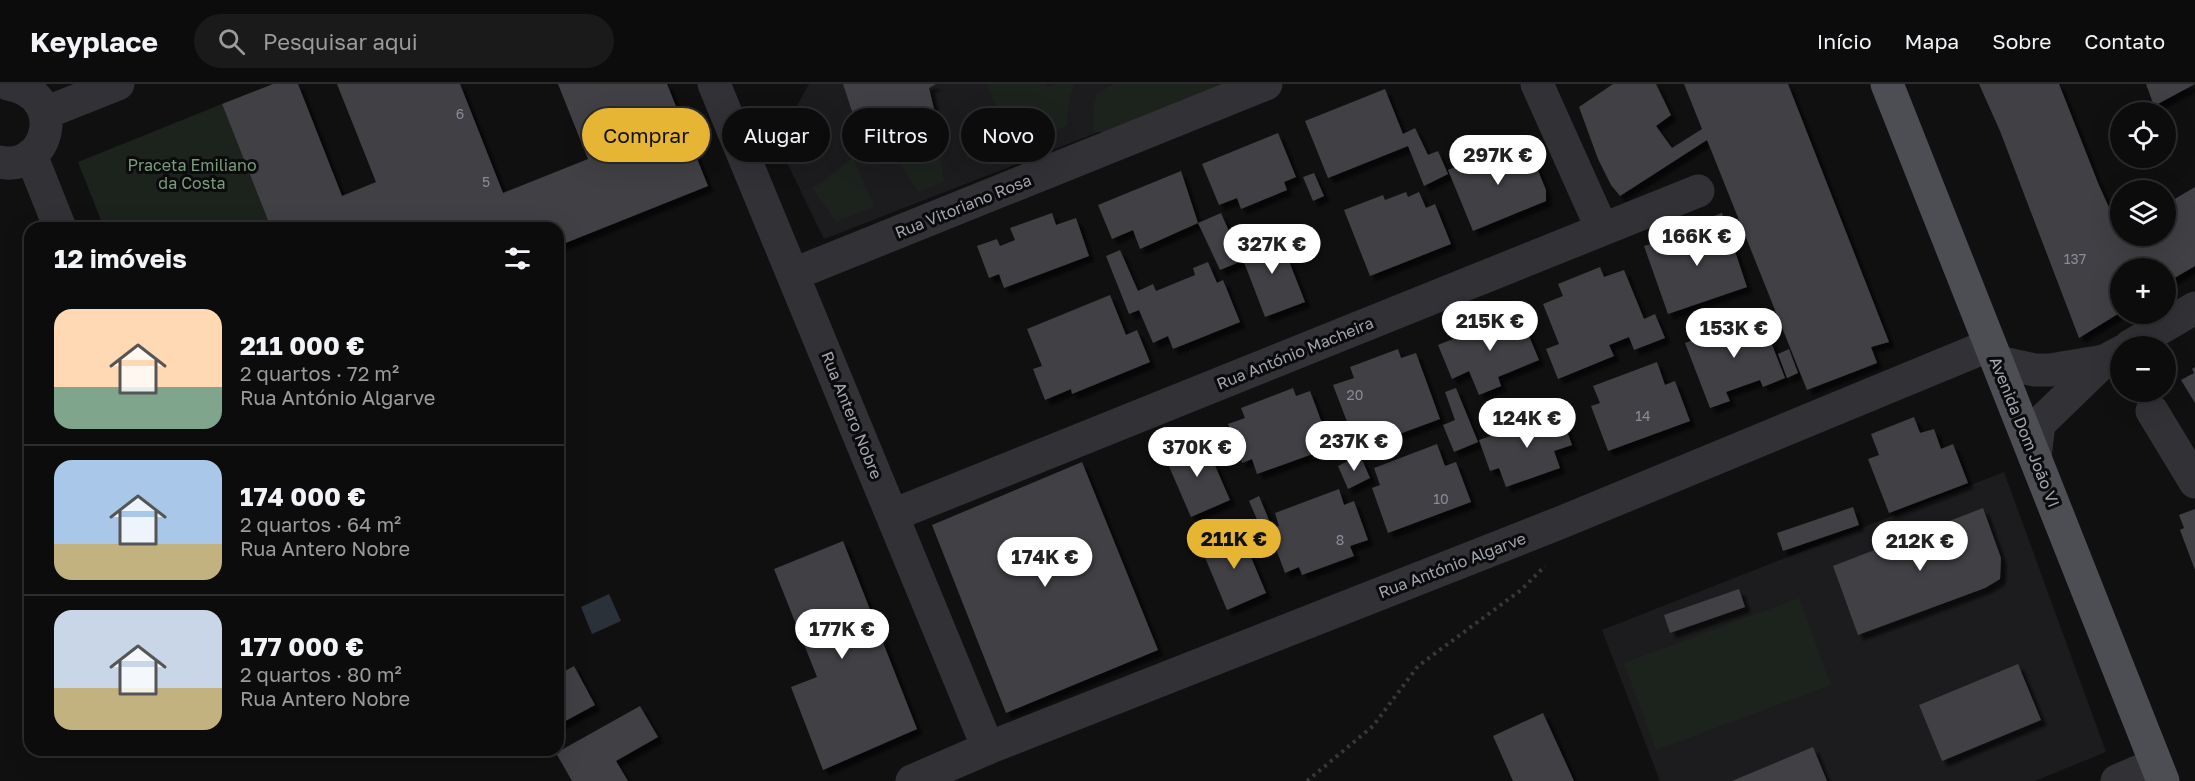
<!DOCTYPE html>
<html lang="pt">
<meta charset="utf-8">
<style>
body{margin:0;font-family:"Golos Text",sans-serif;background:#1a1a1b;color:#f1f3f6;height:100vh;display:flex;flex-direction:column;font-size:22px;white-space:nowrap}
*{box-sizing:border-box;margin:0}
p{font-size:20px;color:#9a9b9d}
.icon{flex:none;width:33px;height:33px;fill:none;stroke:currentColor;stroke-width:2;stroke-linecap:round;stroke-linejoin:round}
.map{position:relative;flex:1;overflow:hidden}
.side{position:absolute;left:24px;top:138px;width:540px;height:534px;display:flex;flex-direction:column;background:#0c0c0d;border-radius:18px;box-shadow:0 6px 24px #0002,0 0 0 2px #2c2c2e}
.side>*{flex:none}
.banner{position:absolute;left:582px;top:24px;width:570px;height:54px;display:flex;gap:12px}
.controls{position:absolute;left:2110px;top:18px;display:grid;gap:12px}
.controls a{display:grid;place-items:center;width:66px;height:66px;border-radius:50%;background:#0c0c0d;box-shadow:0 6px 24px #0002,0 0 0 2px #2c2c2e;font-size:30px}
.price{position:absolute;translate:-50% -51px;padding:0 14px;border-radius:21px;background:#fff;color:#222;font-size:20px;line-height:39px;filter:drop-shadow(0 2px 3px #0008)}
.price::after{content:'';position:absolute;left:50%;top:36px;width:18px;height:14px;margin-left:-9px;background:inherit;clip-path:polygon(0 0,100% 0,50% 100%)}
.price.selected{background:#e6b533;color:#111}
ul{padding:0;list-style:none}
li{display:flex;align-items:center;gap:18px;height:150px;padding:0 30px}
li+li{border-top:2px solid #2c2c2e}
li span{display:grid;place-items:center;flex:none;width:168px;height:120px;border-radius:18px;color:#555}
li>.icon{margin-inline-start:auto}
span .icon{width:72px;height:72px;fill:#fffc;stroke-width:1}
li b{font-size:26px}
h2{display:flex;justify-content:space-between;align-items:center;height:72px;padding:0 30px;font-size:26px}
.tag{padding:0 21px;border-radius:27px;background:#0c0c0d;box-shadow:0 6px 24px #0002,0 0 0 2px #2c2c2e;font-size:21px;line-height:54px}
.tag.selected{background:#e6b533;color:#111}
header{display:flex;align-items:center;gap:36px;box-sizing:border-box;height:84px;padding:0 30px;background:#0c0c0d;border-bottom:2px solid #2c2c2e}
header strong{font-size:28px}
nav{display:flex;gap:33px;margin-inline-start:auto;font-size:21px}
.search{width:420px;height:54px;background:#1a1a1b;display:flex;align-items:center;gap:15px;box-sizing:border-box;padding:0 21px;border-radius:33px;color:#9a9b9d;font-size:22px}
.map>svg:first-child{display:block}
.built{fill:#1c1c1e}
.green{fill:#1c231d}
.water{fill:#2a3138}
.building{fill:#3f4044;filter:url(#shadow)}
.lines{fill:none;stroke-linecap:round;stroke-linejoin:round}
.path{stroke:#37383d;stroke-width:4;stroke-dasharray:3 4.5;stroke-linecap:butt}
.minor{stroke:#313136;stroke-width:33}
.major{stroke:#4d4e54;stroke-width:33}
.labels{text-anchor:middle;stroke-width:6;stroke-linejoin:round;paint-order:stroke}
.number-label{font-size:14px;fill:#898c96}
.park-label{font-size:16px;fill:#799b7e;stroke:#0b0b0c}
.street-label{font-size:16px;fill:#a2a5b1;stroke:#0b0b0c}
</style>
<header>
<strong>Keyplace</strong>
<div class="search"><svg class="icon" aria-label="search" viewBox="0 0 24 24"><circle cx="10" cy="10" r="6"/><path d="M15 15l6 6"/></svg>Pesquisar aqui</div>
<nav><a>Início</a><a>Mapa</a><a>Sobre</a><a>Contato</a></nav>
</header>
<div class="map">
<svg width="2195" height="697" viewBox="0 0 2195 697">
<defs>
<filter id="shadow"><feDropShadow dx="5.5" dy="5.5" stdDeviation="1.5" flood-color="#0009"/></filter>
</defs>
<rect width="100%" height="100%" fill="#101011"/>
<g class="built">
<polygon points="809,0 1222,0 824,155 777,58"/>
<polygon points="2004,388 2106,668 2035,697 1660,697 1602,546"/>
</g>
<g class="green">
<polygon points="989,0 1046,0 1047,3 1055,0 1075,0 1069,15 1067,42 1033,56 1020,57 1005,44 987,1"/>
<polygon points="1114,0 1226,0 1104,48 1093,48 1094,21 1097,10"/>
<polygon points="222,20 271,144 104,144 78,78"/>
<polygon points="933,30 944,98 918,108 884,53"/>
<polygon points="853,74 874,123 836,138 813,104"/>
<polygon points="1799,514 1831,601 1656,666 1624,579"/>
</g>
<polygon class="water" points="609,510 621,537 592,550 581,523"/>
<g class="building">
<polygon points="273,0 298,0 342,112 376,98 337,0 460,0 503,109 588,75 558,0 667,0 708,102 558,162 558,144 271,144 222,20"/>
<polygon points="843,0 936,0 929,4 934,25 861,55"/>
<polygon points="1613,0 1656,0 1671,31 1656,42 1672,64 1702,45 1684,0 1788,0 1889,258 1871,263 1877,279 1807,306 1707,56 1620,112 1611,101 1598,75 1579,23"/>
<polygon points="1979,0 2059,0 2098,99 2119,146 2121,144 2121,152 2166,152 2166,120 2195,103 2195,182 2166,199 2166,184 2121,184 2121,228 2079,254 2000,47"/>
<polygon points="2146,0 2195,0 2154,22"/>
<polygon points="1385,5 1403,50 1415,44 1428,71 1438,67 1448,90 1424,102 1408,62 1328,94 1305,37"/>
<polygon points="1278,49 1296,93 1284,98 1287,106 1241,125 1237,114 1219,121 1202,80"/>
<polygon points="1527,60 1546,106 1546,117 1473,147 1448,86 1490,68 1493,74"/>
<polygon points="1181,87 1198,139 1140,165 1133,146 1112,155 1098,121"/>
<polygon points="1314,89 1324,112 1313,117 1303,93"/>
<polygon points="1406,108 1408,113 1419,108 1426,124 1435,120 1451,160 1370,192 1344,126 1383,111 1385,116"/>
<polygon points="1052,129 1056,141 1076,134 1089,172 1004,204 999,190 989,194 977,162 997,155 1000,162 1015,156 1010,144"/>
<polygon points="1221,129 1242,177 1220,186 1198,139"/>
<polygon points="1722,129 1747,203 1668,230 1644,162 1663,156 1666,168 1698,157 1692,140"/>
<polygon points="1278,149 1305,218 1265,233 1239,165"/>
<polygon points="1120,166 1138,207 1153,200 1156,207 1195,191 1193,184 1208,178 1217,199 1223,196 1240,238 1173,265 1168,252 1153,259 1139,226 1129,230 1106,172"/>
<polygon points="1600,183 1604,193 1624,186 1644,235 1655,230 1665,254 1634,266 1629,253 1609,261 1614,272 1558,295 1546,265 1559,260 1543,220 1563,212 1558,200"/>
<polygon points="1110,211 1126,251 1137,246 1150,278 1072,310 1071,305 1045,316 1033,285 1042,282 1027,245"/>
<polygon points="1519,228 1539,276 1498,293 1501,302 1479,311 1469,287 1452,295 1438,261"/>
<polygon points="1760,230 1785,294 1763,303 1760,296 1726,308 1730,317 1710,324 1685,259"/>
<polygon points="1398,265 1401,274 1416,269 1440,335 1345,370 1338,353 1351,348 1333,301 1354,294 1350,283"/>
<polygon points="1789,265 1798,289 1787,294 1778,270"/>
<polygon points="1657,278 1665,301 1675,297 1690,337 1608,367 1591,322 1600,319 1593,302"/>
<polygon points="2195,283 2195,319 2181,296 2194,289 2192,285"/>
<polygon points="1293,304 1296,312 1310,307 1326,350 1316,354 1321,367 1257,390 1252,375 1242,379 1228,340 1245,334 1241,324"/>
<polygon points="1456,304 1478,358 1454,368 1443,341 1455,336 1445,308"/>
<polygon points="1560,328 1572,361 1554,367 1560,384 1506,403 1499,384 1490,387 1479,356"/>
<polygon points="1914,333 1920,349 1934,345 1941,365 1953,360 1968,399 1889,429 1868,375 1879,371 1871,350"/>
<polygon points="1203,354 1230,416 1191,433 1164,371"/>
<polygon points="1437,360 1445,382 1456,378 1471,418 1388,449 1372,404 1380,401 1374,384"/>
<polygon points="1360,371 1370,394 1348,405 1338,382"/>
<polygon points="1082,378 1158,566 1006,629 932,441"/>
<polygon points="1339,405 1344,421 1354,417 1368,456 1350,462 1354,472 1302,491 1299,483 1285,489 1269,446 1279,442 1275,429"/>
<polygon points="1259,412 1269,436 1259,440 1249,417"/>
<polygon points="1853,423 1859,441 1783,467 1777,449"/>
<polygon points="1983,424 2001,474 2000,495 1985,504 1858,551 1833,482"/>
<polygon points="2195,425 2195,486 2180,446 2184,444 2179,431"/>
<polygon points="1240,447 1266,509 1227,526 1201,464"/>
<polygon points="843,457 917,645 823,686 791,603 817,593 774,485"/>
<polygon points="1739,505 1745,523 1670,549 1664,531"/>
<polygon points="2018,580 2041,636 1942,677 1919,621"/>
<polygon points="574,582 595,621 558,641 558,591"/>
<polygon points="640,622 658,653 616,677 628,697 572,697 556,669"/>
<polygon points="1543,629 1574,697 1513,697 1493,652"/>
<polygon points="1813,663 1827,697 1732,697"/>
</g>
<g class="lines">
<polyline class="path" points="1307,697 1373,642 1418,582 1521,506 1545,482"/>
<g class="minor">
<polyline points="714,0 988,664"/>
<polyline points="1537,0 1602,145"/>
<polyline points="45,29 118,0"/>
<polyline points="31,71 60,144"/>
<path d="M0,78c48,11 70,-67 8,-78"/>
<polyline points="794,190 1266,0"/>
<polyline points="2130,262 2195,224"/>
<polyline points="1998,278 2035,286 2050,286 2104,277"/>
<polyline points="2152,327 2195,398"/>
<polyline points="2035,373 2039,340 2104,277 2121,268"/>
<polyline points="893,431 1698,107"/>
<polyline points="912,697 988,664 1562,438 1990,261"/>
<polyline points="2117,697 2156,680"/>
</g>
<polyline class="major" points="1887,0 2163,697"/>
</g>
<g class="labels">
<g class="number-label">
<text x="460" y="35">6</text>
<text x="486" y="103">5</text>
<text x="2075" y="180">137</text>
<text x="1355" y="316">20</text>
<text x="1643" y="337">14</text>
<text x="1441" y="420">10</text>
<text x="1340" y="461">8</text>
</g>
<g class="park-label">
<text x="192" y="87">Praceta Emiliano<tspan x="192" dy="18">da Costa</tspan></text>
</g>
<g class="street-label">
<text transform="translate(963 122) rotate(-22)" y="6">Rua Vitoriano Rosa</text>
<text transform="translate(1295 269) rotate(-22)" y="6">Rua António Macheira</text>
<text transform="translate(852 331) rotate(68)" y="6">Rua Antero Nobre</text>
<text transform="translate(2025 348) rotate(68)" y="6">Avenida Dom João VI</text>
<text transform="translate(1452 481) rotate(-21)" y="6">Rua António Algarve</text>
</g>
</g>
</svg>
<div class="controls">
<a><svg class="icon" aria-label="locate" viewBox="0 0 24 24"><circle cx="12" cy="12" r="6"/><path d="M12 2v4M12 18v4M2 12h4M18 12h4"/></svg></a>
<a><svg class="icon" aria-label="layers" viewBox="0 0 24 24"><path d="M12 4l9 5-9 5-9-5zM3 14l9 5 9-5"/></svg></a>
<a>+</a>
<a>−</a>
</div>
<b class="price" style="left:1498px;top:102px">297K €</b>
<b class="price" style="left:1697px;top:183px">166K €</b>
<b class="price" style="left:1272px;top:191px">327K €</b>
<b class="price" style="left:1490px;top:268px">215K €</b>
<b class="price" style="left:1734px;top:275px">153K €</b>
<b class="price" style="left:1527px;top:365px">124K €</b>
<b class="price" style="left:1354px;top:388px">237K €</b>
<b class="price" style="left:1197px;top:394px">370K €</b>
<b class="price selected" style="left:1234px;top:486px">211K €</b>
<b class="price" style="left:1920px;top:488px">212K €</b>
<b class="price" style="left:1045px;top:504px">174K €</b>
<b class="price" style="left:842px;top:576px">177K €</b>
<div class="banner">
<a class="tag selected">Comprar</a>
<a class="tag">Alugar</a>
<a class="tag">Filtros</a>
<a class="tag">Novo</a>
</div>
<section class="side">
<h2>12 imóveis<svg class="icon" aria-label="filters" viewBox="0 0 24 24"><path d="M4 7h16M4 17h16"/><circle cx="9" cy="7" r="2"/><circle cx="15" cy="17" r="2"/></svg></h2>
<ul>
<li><span style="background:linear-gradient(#ffd9b3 65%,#7fa58c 0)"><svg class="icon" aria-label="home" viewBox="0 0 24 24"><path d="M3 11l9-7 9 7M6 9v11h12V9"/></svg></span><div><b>211 000 €</b><p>2 quartos · 72 m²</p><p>Rua António Algarve</p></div></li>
<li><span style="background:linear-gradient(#a9c7e8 70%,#c2b280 0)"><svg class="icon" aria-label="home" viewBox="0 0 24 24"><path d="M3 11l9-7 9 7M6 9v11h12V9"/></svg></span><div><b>174 000 €</b><p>2 quartos · 64 m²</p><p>Rua Antero Nobre</p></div></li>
<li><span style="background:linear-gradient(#c9d6e8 65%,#c2b280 0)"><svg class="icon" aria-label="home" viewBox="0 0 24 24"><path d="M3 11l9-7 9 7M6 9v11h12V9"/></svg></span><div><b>177 000 €</b><p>2 quartos · 80 m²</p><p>Rua Antero Nobre</p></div></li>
</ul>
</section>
</div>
